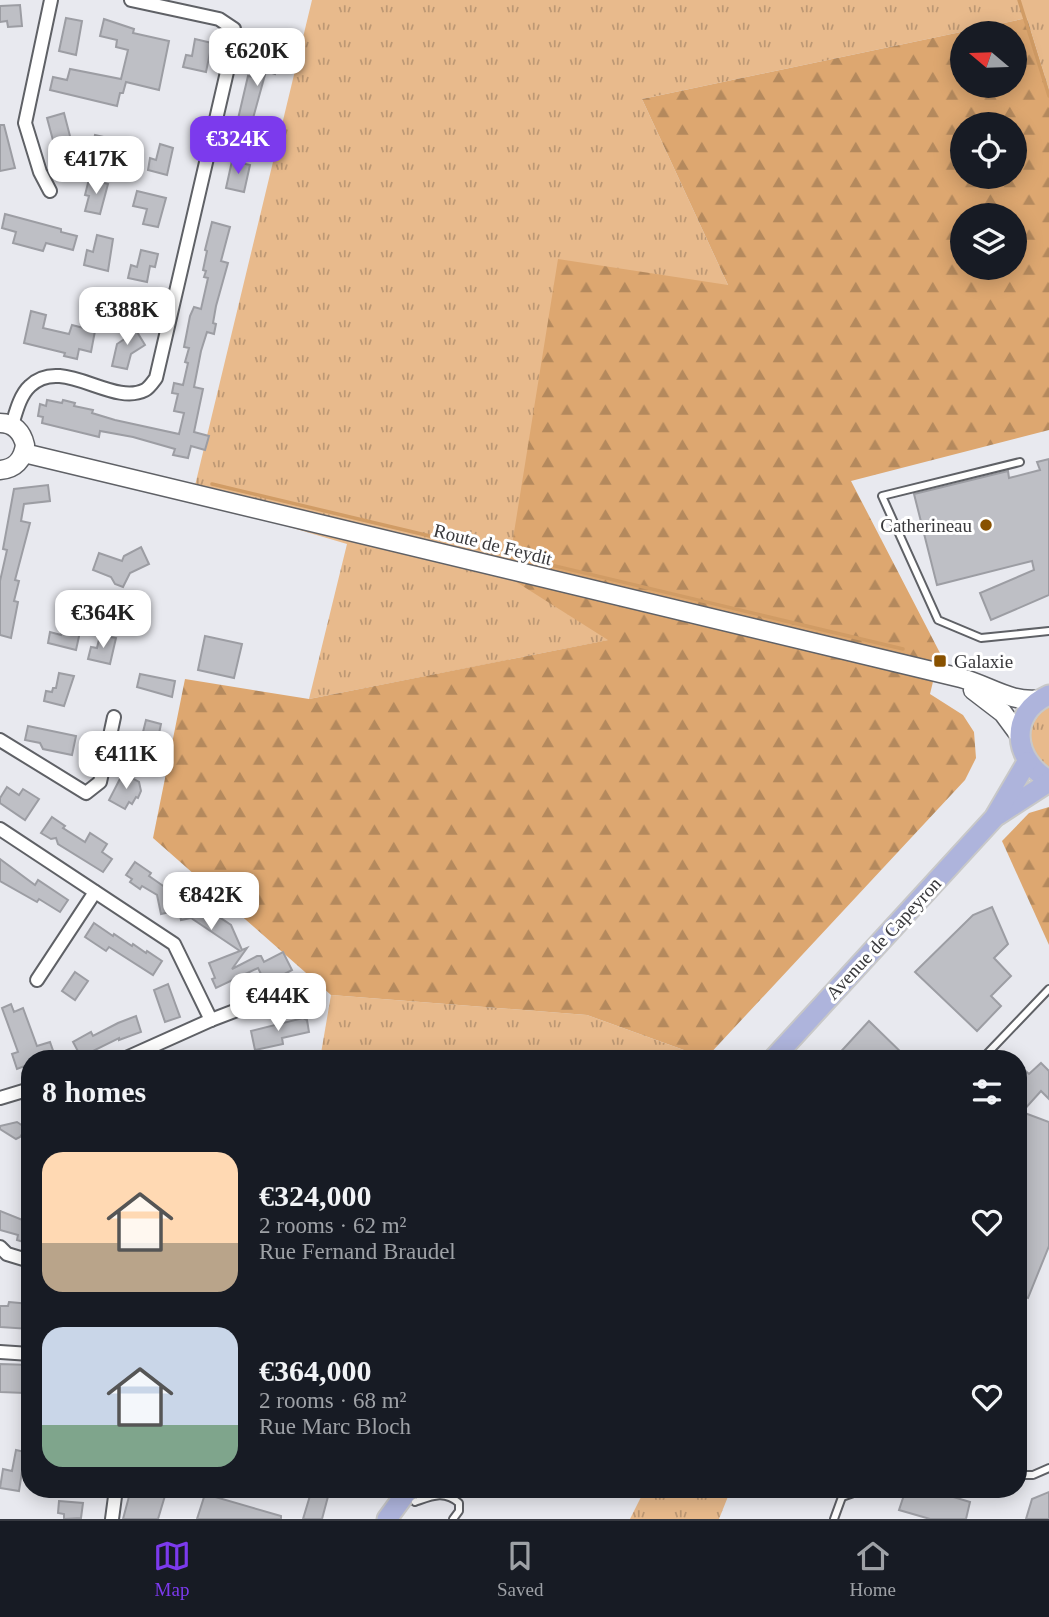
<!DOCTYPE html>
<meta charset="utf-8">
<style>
body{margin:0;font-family:Georgia,serif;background:#20242c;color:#f1f3f6;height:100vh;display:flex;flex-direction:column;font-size:26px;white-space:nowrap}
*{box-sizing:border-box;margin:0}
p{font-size:23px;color:#9ea1a6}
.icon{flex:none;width:38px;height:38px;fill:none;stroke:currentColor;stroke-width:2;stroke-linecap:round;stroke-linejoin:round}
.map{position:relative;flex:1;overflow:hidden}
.drawer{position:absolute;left:21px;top:1050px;width:1006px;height:448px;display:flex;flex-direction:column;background:#171b24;border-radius:28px;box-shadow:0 4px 18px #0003}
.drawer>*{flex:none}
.needle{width:46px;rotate:289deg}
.tools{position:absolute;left:950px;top:21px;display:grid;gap:14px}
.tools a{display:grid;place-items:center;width:77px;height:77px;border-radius:50%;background:#171b24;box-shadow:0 4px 18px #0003;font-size:35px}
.price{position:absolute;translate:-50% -60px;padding:0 16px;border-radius:14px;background:#fff;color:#222;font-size:23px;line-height:46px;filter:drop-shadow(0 2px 4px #0008)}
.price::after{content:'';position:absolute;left:50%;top:42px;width:21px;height:16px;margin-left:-10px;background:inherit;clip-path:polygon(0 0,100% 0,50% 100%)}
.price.active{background:#7c3aed;color:#fff}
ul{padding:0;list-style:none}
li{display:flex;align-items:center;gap:21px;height:175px;padding:0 21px}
li span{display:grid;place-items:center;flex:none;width:196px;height:140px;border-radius:21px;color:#555}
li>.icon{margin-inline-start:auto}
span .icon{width:84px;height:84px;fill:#fffc;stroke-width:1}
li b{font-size:30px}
h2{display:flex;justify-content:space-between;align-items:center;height:84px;padding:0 21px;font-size:30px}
.tabs{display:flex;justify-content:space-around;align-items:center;height:98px;border-top:2px solid #363941;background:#171b24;font-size:19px;color:#9ea1a6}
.tabs a{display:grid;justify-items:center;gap:4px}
.tabs .active{color:#7c3aed}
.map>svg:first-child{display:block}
.grass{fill:url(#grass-tufts)}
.forest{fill:url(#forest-firs);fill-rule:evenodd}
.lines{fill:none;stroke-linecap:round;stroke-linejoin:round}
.stream{stroke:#d19c65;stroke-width:3.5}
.building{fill:#bebfc5;stroke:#9c9da3;stroke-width:2}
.lane-casing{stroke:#5f6166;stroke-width:10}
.street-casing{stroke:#5f6166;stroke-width:16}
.secondary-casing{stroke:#5f6166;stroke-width:21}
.primary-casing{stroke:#c8c8c8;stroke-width:23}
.lane{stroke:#fff;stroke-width:6}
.street{stroke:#fff;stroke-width:12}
.secondary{stroke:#fff;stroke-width:18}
.primary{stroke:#aeb4dc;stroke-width:19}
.poi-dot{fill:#885100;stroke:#fff;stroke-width:2.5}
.labels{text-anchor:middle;stroke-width:6;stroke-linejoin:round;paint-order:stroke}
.poi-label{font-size:19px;fill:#39393c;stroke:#fff;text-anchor:end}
.street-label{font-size:19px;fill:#39393c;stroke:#fff}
</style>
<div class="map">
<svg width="1049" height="1519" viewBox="0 0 1049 1519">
<defs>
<pattern id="grass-tufts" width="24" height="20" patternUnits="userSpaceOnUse" patternTransform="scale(1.75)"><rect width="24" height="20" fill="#e8ba8c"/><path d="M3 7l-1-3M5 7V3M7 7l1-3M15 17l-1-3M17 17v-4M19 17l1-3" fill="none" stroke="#bd9874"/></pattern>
<pattern id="forest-firs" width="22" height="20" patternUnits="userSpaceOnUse" patternTransform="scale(1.75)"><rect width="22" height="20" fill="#dda770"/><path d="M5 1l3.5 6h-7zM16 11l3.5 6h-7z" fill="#b4895d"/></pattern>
</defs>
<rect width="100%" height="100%" fill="#e8e9ef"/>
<g class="grass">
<polygon points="312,0 1049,0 1049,90 1027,18 642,99 728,285 609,640 309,699 347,544 192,498"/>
<path d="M1049,707v63c-22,-16 -27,-48 0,-63z"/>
<polygon points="331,995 587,1015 706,1058 320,1059"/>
<polygon points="645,1489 731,1489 719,1519 630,1519"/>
</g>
<g class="forest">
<path d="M1027,18l22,72v340l-198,51 89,172 -10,41 33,21 11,17 2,26 -11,22 -259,278 -119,-43 -256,-20 -178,-157 32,-159 124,20 299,-59 -101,-64 51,-317 170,26 -86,-186zM962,33h53v53h-53zM962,124h53v53h-53zM962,215h53v53h-53z"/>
<polygon points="1049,807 1049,945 1002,841 1029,813"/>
</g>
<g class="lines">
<g class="stream">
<polyline points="1019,0 1049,96"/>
<polyline points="212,484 903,649"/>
</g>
</g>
<g class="building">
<polygon points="20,5 22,26 8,27 7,21 0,22 0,6"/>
<polygon points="66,18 82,21 76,55 59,51"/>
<polygon points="104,19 134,29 133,33 169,41 159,90 126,82 123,93 120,93 117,106 50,90 53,77 67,80 70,69 121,79 128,50 116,47 117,40 100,36"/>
<polygon points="257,33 284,41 282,50 284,53 275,74 266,71 252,122 257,123 254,137 248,136 244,152 231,149 248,76 254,77 260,53 255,44"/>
<polygon points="195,39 212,43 206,72 183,67 186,55 192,56"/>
<polygon points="64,113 71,140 54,144 47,118"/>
<polygon points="0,125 4,125 15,168 0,171"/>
<polygon points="95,135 108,138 102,163 89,160"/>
<polygon points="160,144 173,148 167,175 148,170 150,158 156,160"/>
<polygon points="232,161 250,165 244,192 226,188"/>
<polygon points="89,179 108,184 100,214 85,211 89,196 85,195"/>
<polygon points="137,191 166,198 158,227 143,224 147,209 133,206"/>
<polygon points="5,214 61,229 61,232 77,236 73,250 46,243 43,251 13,243 16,232 2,228"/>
<polygon points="212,222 230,227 221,261 228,263 216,306 213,323 216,324 214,334 207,332 201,351 194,387 203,389 194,432 209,436 205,450 191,446 188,458 173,455 175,449 133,437 100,431 99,437 42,423 43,417 38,416 40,404 46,406 47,400 62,403 63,400 75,403 74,406 93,410 92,413 115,420 179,434 184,413 174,411 178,394 172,393 174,383 183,385 188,363 185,362 189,348 184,347 190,316 194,307 201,309 208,278 204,277 206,271 203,270 207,251 205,250"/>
<polygon points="97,235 113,239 108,271 84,265 87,250 93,252"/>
<polygon points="141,250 158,254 155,267 150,266 147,282 128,278 131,265 137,267"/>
<polygon points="31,311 46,315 43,328 69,334 72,325 95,331 91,352 79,349 77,359 64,356 65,353 24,343"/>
<polygon points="131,322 145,345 131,354 127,369 112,366 117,344 126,338 121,329"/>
<polygon points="1049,459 1049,595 991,620 980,593 1034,570 1032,561 937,585 914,494 1008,471 1009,478 1040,470 1037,462"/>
<polygon points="48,485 50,501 24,504 21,521 30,523 15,580 19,581 14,601 18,602 11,638 0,635 0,581 7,550 3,549 14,489"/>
<polygon points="141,547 149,564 130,573 123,587 115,584 111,577 93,570 99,553 122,561 124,556"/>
<polygon points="68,615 83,618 76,650 48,643 50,632 61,635 62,630 65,631"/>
<polygon points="100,635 116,638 110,664 88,659 91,647 97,648"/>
<polygon points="205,636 242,644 234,678 198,670"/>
<polygon points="59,673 74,676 64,706 44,701 46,691 52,692 53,688 56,688"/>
<polygon points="140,674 175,681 172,697 137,687"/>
<polygon points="146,720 161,724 155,753 133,748 137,735 142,736"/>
<polygon points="28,726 76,736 72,755 43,749 40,743 25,740"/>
<polygon points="123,773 139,782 141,791 138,798 136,797 132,804 129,802 125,809 109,800"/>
<polygon points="7,787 19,795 23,789 39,799 25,820 0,803 0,798"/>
<polygon points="52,817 65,826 63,828 85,842 90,833 107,844 102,852 112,859 103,872 58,844 56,838 51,839 41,833"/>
<polygon points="0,859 35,885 38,880 68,900 60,912 39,899 37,902 0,881"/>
<polygon points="135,862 151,873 149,876 169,890 172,886 184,894 182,896 187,901 208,914 210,911 231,925 242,950 247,948 232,969 257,956 261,956 264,962 283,952 292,970 266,984 258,968 216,988 212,979 215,978 209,963 240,951 191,918 181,920 179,910 161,914 157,895 142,886 140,889 130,882 132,879 126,875"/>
<polygon points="992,907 1008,944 994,958 1011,976 991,996 1001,1006 977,1031 915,972 973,915"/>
<polygon points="94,923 113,936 114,934 132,946 133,944 146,953 147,951 162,961 153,975 109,947 106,951 85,937"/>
<polygon points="75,972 88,981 75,1000 62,991"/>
<polygon points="168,984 180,1017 165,1022 154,990"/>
<polygon points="11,1004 14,1012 23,1008 37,1046 50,1042 55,1056 46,1059 30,1059 30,1064 17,1069 12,1054 18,1052 2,1008"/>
<polygon points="136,1016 141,1032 119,1040 119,1038 81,1057 73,1042 91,1032 93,1036 118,1023"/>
<polygon points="303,1018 307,1020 309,1032 282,1038 283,1044 255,1050 251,1031"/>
<polygon points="869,1021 908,1059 834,1059"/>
<polygon points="1041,1063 1049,1071 1049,1099 1041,1091 1022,1112 1049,1122 1049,1246 1028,1298 1018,1294 1018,1064 1029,1074"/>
<polygon points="17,1122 23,1126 24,1131 20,1137 16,1139 0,1129 0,1126"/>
<polygon points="0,1211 30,1223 30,1244 17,1240 18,1235 0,1230"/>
<polygon points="9,1302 30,1304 30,1329 0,1327 0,1306 8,1306"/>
<polygon points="0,1364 30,1365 30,1386 25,1386 25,1393 0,1392"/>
<polygon points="16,1450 25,1452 19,1491 0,1488 3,1469 12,1471"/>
<polygon points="131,1489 167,1489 158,1519 123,1519"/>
<polygon points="312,1489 330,1489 322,1519 303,1519"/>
<polygon points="906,1489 927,1489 970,1502 966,1519 930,1519 899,1510"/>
<polygon points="1049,1492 1049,1519 1026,1519 1032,1499"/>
<polygon points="205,1494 281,1516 281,1519 197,1519"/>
<polygon points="59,1501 83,1503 81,1518 64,1519 64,1514 58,1513"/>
</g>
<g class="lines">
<defs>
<g id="lane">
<polyline points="1020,462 882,496 938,620 981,638 1049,631"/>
<polyline points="982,1059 1049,989"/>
<polyline points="1018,1475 1033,1475 1049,1468"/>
<polyline points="842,1497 865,1489"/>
<path d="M415,1502c17,-6 29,-12 44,1v8l-6,8"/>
<polyline points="834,1519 842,1497 841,1489"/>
</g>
<g id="street">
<polyline points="50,191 40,172 25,123 51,0"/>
<path d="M12,425c4,-13 8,-30 18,-39 32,-31 82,21 115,4 4,-2 8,-8 11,-12l77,-332 1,-17 -15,-10 -88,-19"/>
<polyline points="0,740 86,793 100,782 114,717"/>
<polyline points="0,829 174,944 211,1020"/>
<polyline points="37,980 95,892"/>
<polyline points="124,1059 211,1020 292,989"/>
<polyline points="0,1098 30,1089"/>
<polyline points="0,1247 7,1254 30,1261"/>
<polyline points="0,1352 30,1354"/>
<polyline points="112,1519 116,1489"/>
</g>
<g id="secondary">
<path d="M0,423c14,0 22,9 25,22 -2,15 -10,24 -25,25"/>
<path d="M24,453l937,225c27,7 51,26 80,21"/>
<polyline points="973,690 1003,713 1020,736"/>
</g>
<g id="primary">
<path d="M1049,695c-41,18 -36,65 0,85"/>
<polyline points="998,815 1049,782"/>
<polyline points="773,1059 994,818 1027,762"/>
<polyline points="387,1519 409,1489"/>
</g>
</defs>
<use href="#lane" class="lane-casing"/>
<use href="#street" class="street-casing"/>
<use href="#secondary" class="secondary-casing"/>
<use href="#primary" class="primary-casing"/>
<use href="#lane" class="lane"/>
<use href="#street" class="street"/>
<use href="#secondary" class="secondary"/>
<use href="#primary" class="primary"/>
</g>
<g class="poi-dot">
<circle cx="986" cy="525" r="7"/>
<rect x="933" y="654" width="14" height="14" rx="3.5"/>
</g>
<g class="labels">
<g class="poi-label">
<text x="972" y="532">Catherineau</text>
<text x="954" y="668" text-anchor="start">Galaxie</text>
</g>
<g class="street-label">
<text transform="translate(493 544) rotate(14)" y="7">Route de Feydit</text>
<text transform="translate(883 938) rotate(-47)" y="7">Avenue de Capeyron</text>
</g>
</g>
</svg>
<div class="tools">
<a><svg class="needle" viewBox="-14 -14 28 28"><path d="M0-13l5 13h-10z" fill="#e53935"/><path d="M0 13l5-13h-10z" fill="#9ea1a6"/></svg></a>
<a><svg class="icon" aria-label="locate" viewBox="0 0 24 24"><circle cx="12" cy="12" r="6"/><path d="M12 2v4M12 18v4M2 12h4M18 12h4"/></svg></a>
<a><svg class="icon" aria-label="layers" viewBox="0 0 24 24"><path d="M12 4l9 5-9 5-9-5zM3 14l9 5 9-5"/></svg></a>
</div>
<b class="price" style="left:257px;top:88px">€620K</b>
<b class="price active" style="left:238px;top:176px">€324K</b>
<b class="price" style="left:96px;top:196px">€417K</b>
<b class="price" style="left:127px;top:347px">€388K</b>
<b class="price" style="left:103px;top:650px">€364K</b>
<b class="price" style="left:126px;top:791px">€411K</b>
<b class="price" style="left:211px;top:932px">€842K</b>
<b class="price" style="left:278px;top:1033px">€444K</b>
<section class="drawer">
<h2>8 homes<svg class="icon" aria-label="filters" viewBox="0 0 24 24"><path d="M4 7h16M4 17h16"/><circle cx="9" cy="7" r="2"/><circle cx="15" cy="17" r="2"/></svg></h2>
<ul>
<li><span style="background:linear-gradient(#ffd9b3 65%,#b9a48a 0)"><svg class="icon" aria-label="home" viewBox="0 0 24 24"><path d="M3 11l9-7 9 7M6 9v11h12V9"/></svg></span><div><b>€324,000</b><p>2 rooms · 62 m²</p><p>Rue Fernand Braudel</p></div><svg class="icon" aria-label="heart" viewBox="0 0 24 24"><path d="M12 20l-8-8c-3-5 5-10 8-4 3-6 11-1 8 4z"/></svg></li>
<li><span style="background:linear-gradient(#c9d6e8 70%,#7fa58c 0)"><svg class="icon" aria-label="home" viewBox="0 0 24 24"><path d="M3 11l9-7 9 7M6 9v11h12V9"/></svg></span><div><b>€364,000</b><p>2 rooms · 68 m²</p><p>Rue Marc Bloch</p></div><svg class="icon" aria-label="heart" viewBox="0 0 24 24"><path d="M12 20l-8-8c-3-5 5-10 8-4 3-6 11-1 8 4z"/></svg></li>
</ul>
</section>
</div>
<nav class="tabs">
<a class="active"><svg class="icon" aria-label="map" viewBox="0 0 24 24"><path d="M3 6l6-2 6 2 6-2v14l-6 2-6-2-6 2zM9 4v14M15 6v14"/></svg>Map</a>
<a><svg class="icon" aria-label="saved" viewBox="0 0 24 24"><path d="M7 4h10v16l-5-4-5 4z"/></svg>Saved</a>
<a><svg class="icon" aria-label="home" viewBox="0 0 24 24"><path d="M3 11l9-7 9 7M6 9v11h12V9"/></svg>Home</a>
</nav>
